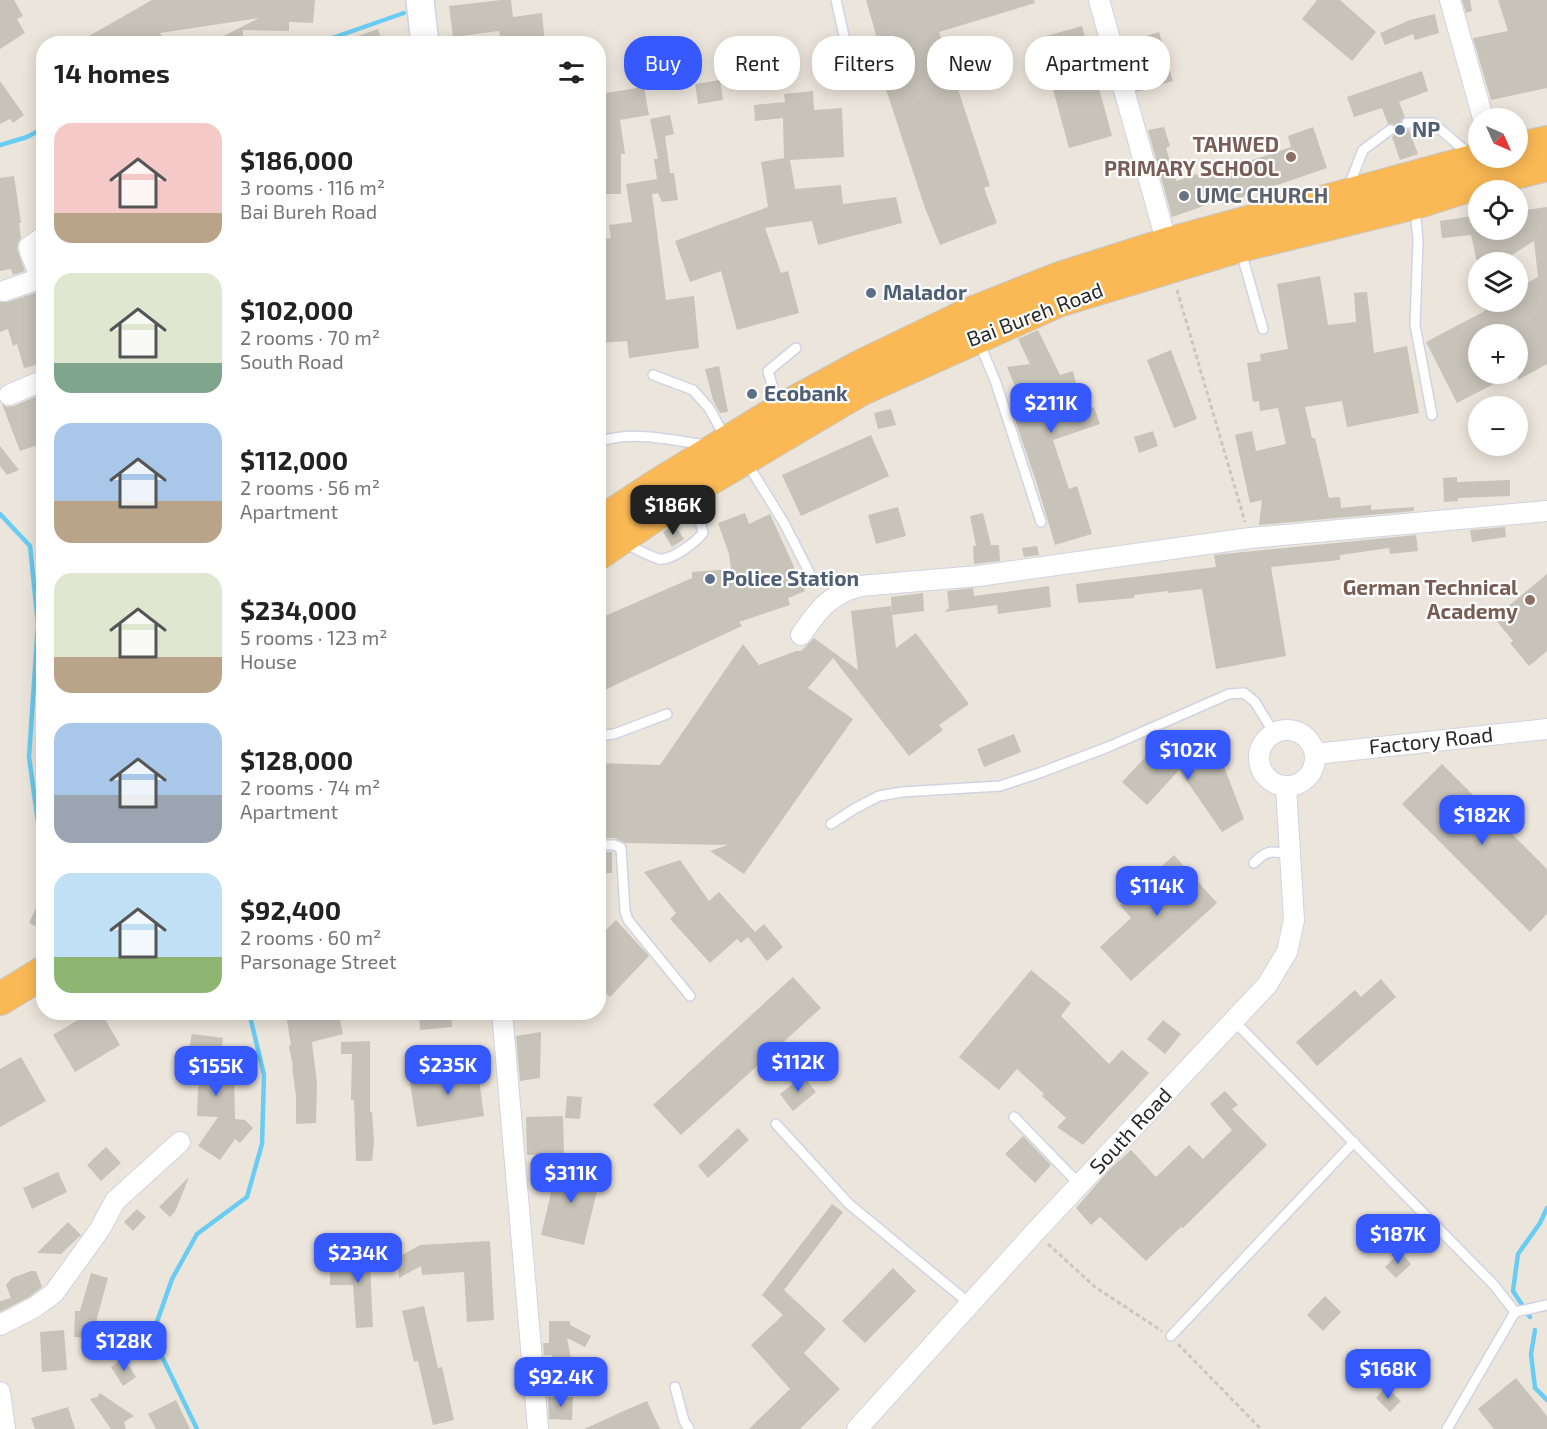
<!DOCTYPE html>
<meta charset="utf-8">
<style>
body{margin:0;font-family:"Exo 2",sans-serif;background:#f6f6f6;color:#222;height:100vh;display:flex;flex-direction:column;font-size:22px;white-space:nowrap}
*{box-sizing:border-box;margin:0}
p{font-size:20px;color:#767676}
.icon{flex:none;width:33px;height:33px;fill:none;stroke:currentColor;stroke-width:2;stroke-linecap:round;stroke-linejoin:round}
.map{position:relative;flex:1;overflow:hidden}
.sheet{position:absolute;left:36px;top:36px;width:570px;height:984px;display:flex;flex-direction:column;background:#fff;border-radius:24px;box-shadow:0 3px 15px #0003}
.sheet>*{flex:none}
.top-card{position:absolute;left:624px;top:36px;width:570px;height:54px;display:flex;gap:12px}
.needle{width:39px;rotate:135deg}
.fabs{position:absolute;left:1468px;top:108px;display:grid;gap:12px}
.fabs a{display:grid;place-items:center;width:60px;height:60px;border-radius:50%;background:#fff;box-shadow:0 3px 15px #0003;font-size:30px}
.price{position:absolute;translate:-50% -51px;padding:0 14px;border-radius:12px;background:#3558ff;color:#fff;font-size:20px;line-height:39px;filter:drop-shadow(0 2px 3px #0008)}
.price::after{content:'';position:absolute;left:50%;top:36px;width:18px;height:14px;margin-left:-9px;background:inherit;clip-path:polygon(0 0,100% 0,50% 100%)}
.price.current{background:#222;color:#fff}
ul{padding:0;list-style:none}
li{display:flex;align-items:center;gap:18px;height:150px;padding:0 18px}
li span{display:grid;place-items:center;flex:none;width:168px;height:120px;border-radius:18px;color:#555}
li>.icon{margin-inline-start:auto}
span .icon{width:72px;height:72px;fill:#fffc;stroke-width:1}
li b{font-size:26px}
h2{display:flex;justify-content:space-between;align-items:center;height:72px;padding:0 18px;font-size:26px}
.tag{padding:0 21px;border-radius:24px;background:#fff;box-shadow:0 3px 15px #0003;font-size:21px;line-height:54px}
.tag.current{background:#3558ff;color:#fff}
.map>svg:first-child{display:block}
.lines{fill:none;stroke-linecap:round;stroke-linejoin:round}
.stream{stroke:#69ccf3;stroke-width:4.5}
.building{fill:#c7c3b9}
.service-casing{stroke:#d0d3e3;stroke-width:12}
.minor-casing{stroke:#d0d3e3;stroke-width:22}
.secondary-casing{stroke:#d0d3e3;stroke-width:30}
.trunk-casing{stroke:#c7c7c7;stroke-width:34}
.path{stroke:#c7c7c7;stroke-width:3;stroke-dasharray:4.5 3;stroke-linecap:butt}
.service{stroke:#fff;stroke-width:9}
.minor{stroke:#fff;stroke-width:20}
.secondary{stroke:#fff;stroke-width:27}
.trunk{stroke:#fab955;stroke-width:32}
.service-dot{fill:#5c6f8a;stroke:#fff;stroke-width:2}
.education-dot{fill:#8d6e63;stroke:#fff;stroke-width:2}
.worship-dot{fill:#6b7280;stroke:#fff;stroke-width:2}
.labels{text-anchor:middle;stroke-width:4.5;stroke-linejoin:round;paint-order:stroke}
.service-label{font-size:21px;font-weight:bold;fill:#4e5e75;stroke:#fff;text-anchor:start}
.education-label{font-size:21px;font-weight:bold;fill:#785e54;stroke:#fff;text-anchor:end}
.worship-label{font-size:21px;font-weight:bold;fill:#5b616d;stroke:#fff;text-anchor:start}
.street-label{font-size:21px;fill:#292929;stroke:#fff}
</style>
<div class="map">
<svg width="1547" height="1429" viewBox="0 0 1547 1429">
<rect width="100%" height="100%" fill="#ece5db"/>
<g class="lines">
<g class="stream">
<polyline points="315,44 404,13"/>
<polyline points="0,145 27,137 44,128"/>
<polyline points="0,514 30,546 38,624 29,757 39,830 44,835"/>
<polyline points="1530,1317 1513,1291 1518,1254 1540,1223 1547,1208"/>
<polyline points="1535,1330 1531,1354 1535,1388 1547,1400"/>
<polyline points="197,1429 152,1336 172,1279 197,1234 247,1197 262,1144 264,1075 249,1012"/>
</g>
</g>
<g class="building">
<polygon points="0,0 14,0 23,16 17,19 25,33 0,49"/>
<polygon points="152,0 315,0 313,23 289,22 289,31 243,30 243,44 208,44 259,18 160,33 166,44 75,44"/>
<polygon points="501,0 511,0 513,17 542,13 545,44 502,44 499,31 453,37 449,6"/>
<polygon points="866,0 1034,0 1035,3 939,32 990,186 984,188 997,223 940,245 925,208 879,68 885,66"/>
<polygon points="1317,0 1340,0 1376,32 1352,61 1302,19"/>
<polygon points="1462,0 1470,0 1472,11 1466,13"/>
<polygon points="1498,0 1547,0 1547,88 1491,100 1473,38 1508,31"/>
<polygon points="1435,14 1439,33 1415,40 1413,34 1385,45 1380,33 1410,20"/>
<polygon points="1082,26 1112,136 1069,148 1039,38"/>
<polygon points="378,29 383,44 342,44 342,42"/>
<polygon points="1159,32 1173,81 1137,92 1123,43"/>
<polygon points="1422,71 1428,91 1399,102 1405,117 1401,120 1401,126 1404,129 1409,130 1418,154 1400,160 1392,137 1396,133 1397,129 1393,124 1388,124 1382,108 1354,117 1347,97"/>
<polygon points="720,80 723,100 698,104 695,84"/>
<polygon points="0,81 24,115 13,123 10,119 0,124"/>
<polygon points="644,87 649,115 620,120 625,154 621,154 621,194 599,194 598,127 604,125 599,94"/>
<polygon points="813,91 814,110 842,108 844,157 790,160 795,189 841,185 843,204 896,197 902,223 818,245 812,221 765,228 781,273 788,271 799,313 737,330 721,271 690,282 675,241 768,207 761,162 784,158 783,118 755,121 754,105 785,102 784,94"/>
<polygon points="670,115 674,134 665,136 670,173 674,173 678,200 662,202 658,193 652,194 666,300 694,296 699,348 629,358 627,341 598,343 598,240 611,238 609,225 632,222 626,184 657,179 654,159 658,159 650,119"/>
<polygon points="1164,127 1170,146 1166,148 1176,181 1197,174 1199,178 1291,147 1288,136 1313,127 1327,168 1222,204 1221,200 1172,217 1148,130"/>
<polygon points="14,176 21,223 19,223 21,238 18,243 17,249 25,271 13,275 11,269 0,271 0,178"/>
<polygon points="1547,207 1547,364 1518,380 1518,334 1479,334 1479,374 1513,374 1457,403 1426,342 1485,311 1483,307 1494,302 1518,302 1518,288 1538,277 1534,241 1501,262 1477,262 1471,235 1442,238 1440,221 1479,215 1479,230 1518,230 1518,211"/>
<polygon points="1320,276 1328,325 1356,322 1354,293 1367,292 1374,353 1407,346 1419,413 1347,427 1342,401 1305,407 1312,438 1315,438 1329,498 1340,497 1341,508 1371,505 1371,510 1414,507 1414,511 1259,525 1262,500 1250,503 1235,435 1252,431 1256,451 1286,444 1278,408 1260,411 1259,401 1253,402 1247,363 1261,361 1260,354 1288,349 1277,284"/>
<polygon points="44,290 44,363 24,368 17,344 13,346 8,329 0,332 0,302 8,302"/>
<polygon points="1038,330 1060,375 1073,371 1082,411 1094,407 1100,424 1053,440 1069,489 1077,486 1092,534 1055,545 1037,484 1012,411 1024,407 1007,367 1030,364 1018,339"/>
<polygon points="1171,350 1197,419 1174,428 1147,360"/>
<polygon points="719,366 728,412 720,413 713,400 705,369"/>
<polygon points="44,393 44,443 20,451 2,404 7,407 14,406"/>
<polygon points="891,409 896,425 878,429 874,413"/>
<polygon points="1153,431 1158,446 1139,453 1134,437"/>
<polygon points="871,435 889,476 801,516 782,475"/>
<polygon points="0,446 19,470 7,475 0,466"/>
<polygon points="1457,477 1457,482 1510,480 1510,496 1458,498 1458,501 1444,502 1443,478"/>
<polygon points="898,507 906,536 876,544 868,515"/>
<polygon points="745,513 749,524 770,514 805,591 788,598 790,605 739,622 742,626 598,693 598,619 692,578 692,572 731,569 729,554 718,523"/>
<polygon points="983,513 991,545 999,545 1000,561 974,564 973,546 976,546 970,516"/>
<polygon points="674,524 684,539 672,547 663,532"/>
<polygon points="1505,527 1506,537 1472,542 1470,530"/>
<polygon points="1416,535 1418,551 1390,554 1389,548 1340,555 1340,560 1271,567 1286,656 1216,669 1202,589 1168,593 1168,591 1134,595 1134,598 1078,603 1076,584 1216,567 1214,555"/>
<polygon points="1037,546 1039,555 1024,557 1022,548"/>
<polygon points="1547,574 1547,651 1529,666 1510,643 1513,641 1494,618"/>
<polygon points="1049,586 1051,607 998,614 997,605 944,612 949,608 947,591 973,588 974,596"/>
<polygon points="923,593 924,611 892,615 891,597"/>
<polygon points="891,606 896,648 916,633 969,704 939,725 943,730 909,756 833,658 808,688 853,719 744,874 710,851 728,845 625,843 614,838 598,838 598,763 660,765 743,644 759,665 796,651 801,651 814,638 858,670 851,611"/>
<polygon points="1014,734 1021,752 984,767 977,749"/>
<polygon points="1166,735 1199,765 1217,748 1244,819 1222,832 1179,770 1147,805 1122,782"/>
<polygon points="1442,764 1547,869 1547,914 1530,932 1402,804"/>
<rect x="598" y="852" width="14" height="21"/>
<polygon points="1174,855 1217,903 1131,981 1100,947 1131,918 1120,905"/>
<polygon points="680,860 709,901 719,892 755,932 764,924 783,947 767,961 748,937 741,943 737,939 710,963 670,919 676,913 644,872"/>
<polygon points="44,891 44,930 29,923"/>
<polygon points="616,920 649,956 610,997 598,986 598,938"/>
<polygon points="1031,970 1071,1003 1061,1016 1109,1064 1122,1050 1149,1073 1083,1145 1057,1127 1066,1118 1042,1096 1044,1094 1017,1069 999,1090 959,1057"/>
<polygon points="793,977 821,1008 681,1135 653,1105"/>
<polygon points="1381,979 1396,997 1317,1066 1296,1042 1355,990 1361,997"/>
<polygon points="91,1012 101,1012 120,1045 75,1072 53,1035"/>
<polygon points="301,1012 311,1012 312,1018 338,1012 343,1034 312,1042 317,1083 316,1123 296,1124 296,1096 292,1067 293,1067 289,1046 291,1045 286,1015"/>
<polygon points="419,1012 451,1012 452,1027 420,1030"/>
<polygon points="1163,1020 1181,1034 1165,1054 1147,1039"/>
<polygon points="541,1032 540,1078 520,1081 516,1036"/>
<polygon points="192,1034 223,1038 221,1051 224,1052 219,1078 234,1077 235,1119 245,1120 253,1128 240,1143 235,1139 220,1160 198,1146 218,1117 197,1116 198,1089 205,1066 186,1064"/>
<polygon points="370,1041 370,1112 372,1112 374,1142 372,1161 356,1161 354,1100 351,1100 352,1054 341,1054 341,1042"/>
<polygon points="21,1057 46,1101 0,1127 0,1069"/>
<polygon points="477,1064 484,1116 417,1127 410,1083 431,1080 430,1071"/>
<polygon points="803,1076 816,1092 793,1111 780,1094"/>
<polygon points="1225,1091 1238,1105 1232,1109 1267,1145 1183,1228 1181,1227 1146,1261 1100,1217 1091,1225 1076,1208 1110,1169 1131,1150 1156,1177 1189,1145 1203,1159 1232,1130 1210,1104"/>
<polygon points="567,1096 582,1097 580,1119 565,1118"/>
<polygon points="563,1116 564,1154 527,1155 526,1117"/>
<polygon points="738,1128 749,1140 708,1178 698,1166"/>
<polygon points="1023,1136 1051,1165 1035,1183 1005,1154"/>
<polygon points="106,1147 121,1163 101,1181 87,1165"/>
<polygon points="558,1164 601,1174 584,1245 541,1235"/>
<polygon points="58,1172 67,1192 32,1209 23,1188"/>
<polygon points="189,1177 175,1212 170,1217 159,1207"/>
<polygon points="832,1204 843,1212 784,1290 826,1329 804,1353 840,1389 800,1429 749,1429 790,1389 751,1345 783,1315 762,1295"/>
<polygon points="137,1209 146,1217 133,1231 124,1222"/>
<polygon points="68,1222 81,1235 61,1254 37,1253"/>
<polygon points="490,1241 494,1320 467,1322 464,1272 422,1275 421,1266 399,1278 397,1258 420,1245"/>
<polygon points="369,1245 373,1327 356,1328 353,1285 330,1285 330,1269 352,1269 351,1246"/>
<polygon points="1400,1252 1411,1264 1396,1278 1385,1267"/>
<polygon points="893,1268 916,1291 865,1343 842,1321"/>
<polygon points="31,1271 36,1271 42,1287 29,1297 0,1312 0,1301 11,1298 6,1285 12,1278"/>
<polygon points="91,1273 108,1278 97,1318 96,1338 74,1337 75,1311 80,1311"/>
<polygon points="1325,1296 1341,1312 1323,1331 1307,1315"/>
<polygon points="424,1306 438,1368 442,1367 454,1420 433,1425 418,1361 414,1362 402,1311"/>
<polygon points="549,1321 570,1321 570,1325 591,1336 585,1347 567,1338 574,1374 557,1378 552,1355 544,1355 543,1343 549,1343"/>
<polygon points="64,1330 67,1370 42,1372 40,1332"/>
<polygon points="124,1358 136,1377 123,1386 111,1367"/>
<polygon points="1516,1378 1547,1416 1547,1429 1494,1429 1478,1409"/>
<polygon points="1386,1387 1401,1401 1390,1412 1376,1398"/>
<polygon points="100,1393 134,1416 124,1422 126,1429 111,1429 90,1399 97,1397"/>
<polygon points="548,1397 573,1397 572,1420 549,1419"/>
<polygon points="176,1400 190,1429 156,1429 148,1414"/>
<polygon points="647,1401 660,1429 584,1429 628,1409"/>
<polygon points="68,1407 75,1429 35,1429 31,1418"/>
</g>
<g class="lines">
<defs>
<g id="service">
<polyline points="836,0 847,49"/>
<polyline points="1407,123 1433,123 1470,155"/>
<polyline points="1348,188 1363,150 1390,130"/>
<polyline points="1415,209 1418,240 1415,325 1432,415"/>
<polyline points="1241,252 1263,329"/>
<polyline points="979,342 996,383 1041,522"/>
<polyline points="653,375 693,390 709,408 725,437"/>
<polyline points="778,405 768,371 796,348"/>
<path d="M598,442c36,-12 72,-2 108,3"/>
<polyline points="747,463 784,523 810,574"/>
<path d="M624,543c9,4 26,14 35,16 12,2 37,-17 44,-26l-9,-38"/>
<polyline points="598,736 614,734 667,714"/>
<polyline points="831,824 854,809 879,796 902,792 1000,786 1042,772 1108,747 1229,694 1244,693 1255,702 1274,733"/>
<polyline points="598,845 614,845 621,848 625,911 628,920 690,996"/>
<path d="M1254,863c13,-14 18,-12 35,-9"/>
<polyline points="1234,1021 1494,1285 1515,1312"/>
<polyline points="1014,1117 1080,1185"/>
<polyline points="776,1124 849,1204 970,1304"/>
<polyline points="1171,1336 1354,1142"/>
<polyline points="675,1387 684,1421 689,1429"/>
<polyline points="1447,1429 1515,1312 1547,1305"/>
</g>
<g id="minor">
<polyline points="1099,0 1167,244"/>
<polyline points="1450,0 1483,118"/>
<polyline points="41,278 30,252 29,247 44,236"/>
<polyline points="4,291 44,277"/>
<polyline points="9,395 44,380"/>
<path d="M801,635c17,-25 29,-41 59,-49l118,-10 272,-38 297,-27"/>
<circle cx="1287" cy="758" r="28"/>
<polyline points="1315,754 1547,729"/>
<polyline points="502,1012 538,1429"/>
<polyline points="0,1325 35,1307 54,1293 100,1229 115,1201 180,1142"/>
<polyline points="0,1392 5,1429"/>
<polyline points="857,1429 1035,1232 1267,985 1287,952 1294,920 1286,787"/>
</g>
<polyline id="secondary" points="420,0 425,44"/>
<g id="trunk">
<polyline points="1518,149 1547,142"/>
<polyline points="598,524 659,484 780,410 863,365 969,314 1060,278 1167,244 1484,158"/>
<polyline points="598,554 693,489 860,390 1058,301 1240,246 1415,203 1484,181 1547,165"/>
<polyline points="0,999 44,972"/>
</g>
</defs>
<use href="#service" class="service-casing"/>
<use href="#minor" class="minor-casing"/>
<use href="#secondary" class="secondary-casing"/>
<use href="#trunk" class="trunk-casing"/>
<g class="path">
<polyline points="1177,290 1245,522"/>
<polyline points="1048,1244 1095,1287 1162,1331"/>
<polyline points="1178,1344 1261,1429"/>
</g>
<use href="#service" class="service"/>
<use href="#minor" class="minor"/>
<use href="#secondary" class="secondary"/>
<use href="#trunk" class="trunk"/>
</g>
<g class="service-dot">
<circle cx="1400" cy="130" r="6"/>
<circle cx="871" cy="293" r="6"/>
<circle cx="752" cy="394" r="6"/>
<circle cx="710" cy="579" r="6"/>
</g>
<g class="education-dot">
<circle cx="1291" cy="157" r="6"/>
<circle cx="1530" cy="600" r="6"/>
</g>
<circle class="worship-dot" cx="1184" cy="196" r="6"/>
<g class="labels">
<g class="service-label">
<text x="1412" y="137">NP</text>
<text x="883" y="300">Malador</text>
<text x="764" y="401">Ecobank</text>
<text x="722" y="586">Police Station</text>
</g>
<g class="education-label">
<text x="1279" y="152">TAHWED<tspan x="1279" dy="24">PRIMARY SCHOOL</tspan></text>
<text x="1518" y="595">German Technical<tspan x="1518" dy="24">Academy</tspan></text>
</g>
<g class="worship-label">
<text x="1196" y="203">UMC CHURCH</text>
</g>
<g class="street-label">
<text transform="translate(1035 315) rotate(-21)" y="7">Bai Bureh Road</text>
<text transform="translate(1431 741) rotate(-6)" y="7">Factory Road</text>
<text transform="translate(1131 1131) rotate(-47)" y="7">South Road</text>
</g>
</g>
</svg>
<div class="fabs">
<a><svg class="needle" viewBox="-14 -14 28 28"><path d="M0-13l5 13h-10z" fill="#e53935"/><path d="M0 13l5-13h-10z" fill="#767676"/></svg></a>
<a><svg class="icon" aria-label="locate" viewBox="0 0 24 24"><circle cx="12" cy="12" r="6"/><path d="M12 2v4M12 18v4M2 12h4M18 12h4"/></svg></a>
<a><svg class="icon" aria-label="layers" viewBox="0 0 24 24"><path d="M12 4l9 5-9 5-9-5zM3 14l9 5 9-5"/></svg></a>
<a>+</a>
<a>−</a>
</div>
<b class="price" style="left:1051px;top:434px">$211K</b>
<b class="price current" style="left:673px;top:536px">$186K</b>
<b class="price" style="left:1188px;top:781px">$102K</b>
<b class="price" style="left:1482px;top:846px">$182K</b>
<b class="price" style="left:1157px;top:917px">$114K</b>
<b class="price" style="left:798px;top:1093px">$112K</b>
<b class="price" style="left:448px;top:1096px">$235K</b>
<b class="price" style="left:216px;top:1097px">$155K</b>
<b class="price" style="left:571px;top:1204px">$311K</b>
<b class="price" style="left:1398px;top:1265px">$187K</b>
<b class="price" style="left:358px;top:1284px">$234K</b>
<b class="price" style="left:124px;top:1372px">$128K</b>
<b class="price" style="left:1388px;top:1400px">$168K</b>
<b class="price" style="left:561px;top:1408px">$92.4K</b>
<div class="top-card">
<a class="tag current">Buy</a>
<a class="tag">Rent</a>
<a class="tag">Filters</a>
<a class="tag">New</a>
<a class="tag">Apartment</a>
</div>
<section class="sheet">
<h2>14 homes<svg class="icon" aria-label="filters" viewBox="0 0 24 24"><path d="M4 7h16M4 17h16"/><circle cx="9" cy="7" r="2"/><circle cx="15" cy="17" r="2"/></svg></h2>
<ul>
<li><span style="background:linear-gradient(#f6c9c9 75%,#b9a48a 0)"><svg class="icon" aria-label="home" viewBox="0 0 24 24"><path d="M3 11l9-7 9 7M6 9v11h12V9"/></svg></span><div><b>$186,000</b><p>3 rooms · 116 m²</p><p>Bai Bureh Road</p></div></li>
<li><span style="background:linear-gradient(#dfe7d0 75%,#7fa58c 0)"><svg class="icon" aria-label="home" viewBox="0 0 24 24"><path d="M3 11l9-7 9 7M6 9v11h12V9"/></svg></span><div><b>$102,000</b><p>2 rooms · 70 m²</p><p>South Road</p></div></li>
<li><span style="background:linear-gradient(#a9c7e8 65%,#b9a48a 0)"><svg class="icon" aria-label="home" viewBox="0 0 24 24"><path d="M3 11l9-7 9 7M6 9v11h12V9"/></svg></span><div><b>$112,000</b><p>2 rooms · 56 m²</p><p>Apartment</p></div></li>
<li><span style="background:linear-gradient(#dfe7d0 70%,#b9a48a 0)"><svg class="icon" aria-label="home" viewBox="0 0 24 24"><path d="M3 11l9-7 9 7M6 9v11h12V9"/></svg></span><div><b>$234,000</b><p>5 rooms · 123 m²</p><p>House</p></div></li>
<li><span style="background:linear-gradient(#a9c7e8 60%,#9aa5b1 0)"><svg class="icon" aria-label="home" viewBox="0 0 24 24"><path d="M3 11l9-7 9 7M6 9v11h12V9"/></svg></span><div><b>$128,000</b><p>2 rooms · 74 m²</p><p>Apartment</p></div></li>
<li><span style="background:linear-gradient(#bfe0f5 70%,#8fb573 0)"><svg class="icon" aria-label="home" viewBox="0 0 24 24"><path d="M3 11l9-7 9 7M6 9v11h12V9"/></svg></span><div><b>$92,400</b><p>2 rooms · 60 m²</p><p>Parsonage Street</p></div></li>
</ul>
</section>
</div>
